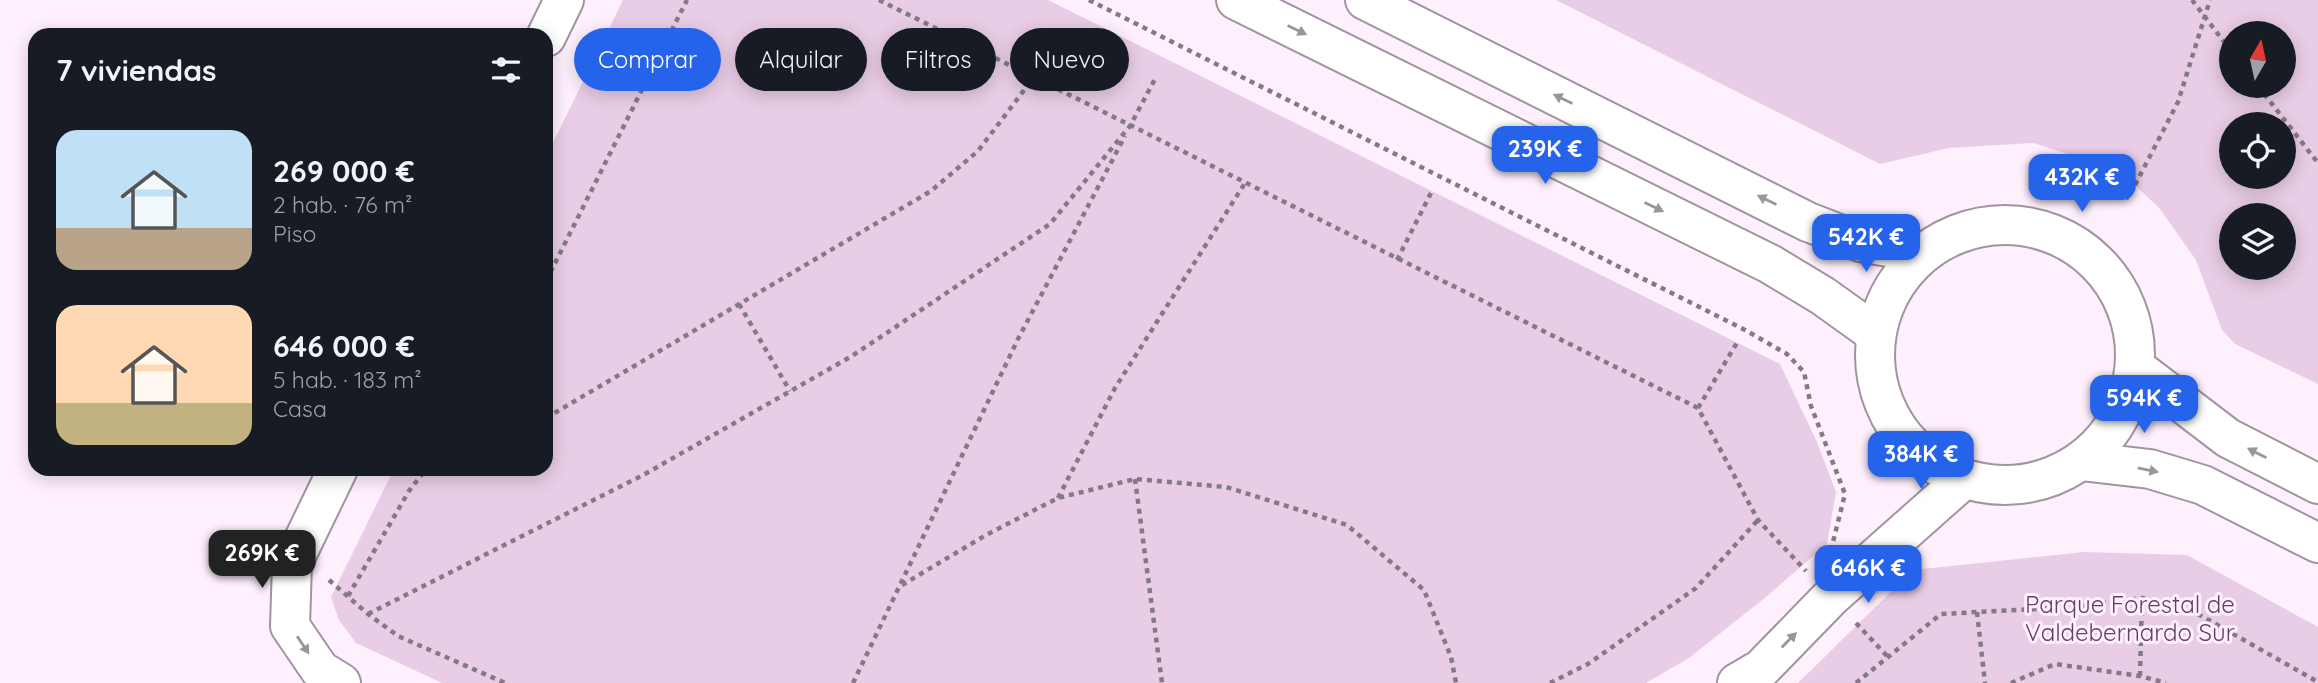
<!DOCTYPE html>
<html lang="es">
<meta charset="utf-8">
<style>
body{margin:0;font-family:Quicksand,sans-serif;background:#242831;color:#f1f3f6;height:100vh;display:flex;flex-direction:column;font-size:26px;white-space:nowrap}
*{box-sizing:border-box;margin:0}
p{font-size:23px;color:#9ea1a6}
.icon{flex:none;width:38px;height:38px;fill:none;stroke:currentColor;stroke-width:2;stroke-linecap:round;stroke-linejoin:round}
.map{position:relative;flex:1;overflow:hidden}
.side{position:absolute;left:28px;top:28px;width:525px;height:448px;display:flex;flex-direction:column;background:#171b24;border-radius:21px;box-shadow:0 4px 18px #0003}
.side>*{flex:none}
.banner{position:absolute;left:574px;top:28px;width:665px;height:63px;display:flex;gap:14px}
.needle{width:46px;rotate:9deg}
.fabs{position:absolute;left:2219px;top:21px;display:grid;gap:14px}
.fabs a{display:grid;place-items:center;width:77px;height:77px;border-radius:50%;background:#171b24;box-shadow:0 4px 18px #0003;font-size:35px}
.price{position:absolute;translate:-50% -60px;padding:0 16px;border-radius:14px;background:#2563eb;color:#fff;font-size:23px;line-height:46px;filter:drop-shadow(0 2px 4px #0008)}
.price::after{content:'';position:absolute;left:50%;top:42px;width:21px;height:16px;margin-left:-10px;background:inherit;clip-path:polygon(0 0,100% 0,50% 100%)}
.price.on{background:#222;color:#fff}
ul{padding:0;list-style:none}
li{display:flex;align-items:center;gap:21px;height:175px;padding:0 28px}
li span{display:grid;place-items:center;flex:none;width:196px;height:140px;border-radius:21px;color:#555}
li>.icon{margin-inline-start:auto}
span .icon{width:84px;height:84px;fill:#fffc;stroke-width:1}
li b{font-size:30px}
h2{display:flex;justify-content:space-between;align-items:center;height:84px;padding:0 28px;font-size:30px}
.tag{padding:0 24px;border-radius:32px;background:#171b24;box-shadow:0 4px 18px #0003;font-size:24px;line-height:63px}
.tag.on{background:#2563eb;color:#fff}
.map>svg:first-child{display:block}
.green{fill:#e9cde6;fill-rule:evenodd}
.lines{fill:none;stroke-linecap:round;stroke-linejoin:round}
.minor-casing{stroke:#a194a0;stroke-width:42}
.tertiary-casing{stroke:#a194a0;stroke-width:42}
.path{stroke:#847a83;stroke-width:4.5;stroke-dasharray:5 5;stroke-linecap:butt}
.minor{stroke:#fff;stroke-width:38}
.tertiary{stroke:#fff;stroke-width:38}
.path-bridge{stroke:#847a83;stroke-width:4.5;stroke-dasharray:5 5;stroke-linecap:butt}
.oneway{fill:#989698}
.labels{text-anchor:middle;stroke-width:6;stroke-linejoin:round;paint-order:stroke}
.park-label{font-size:24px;fill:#683e65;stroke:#fff0fd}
</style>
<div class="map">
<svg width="2318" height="683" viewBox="0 0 2318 683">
<rect width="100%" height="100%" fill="#fff0fd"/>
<g class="green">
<polygon points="623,0 1048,0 1780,364 1817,442 1836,492 1827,544 1766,597 1689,658 1646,683 442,683 356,643 339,620 331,597 394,469 546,469 546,157"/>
<path d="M1556,0h762v384l-83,-40 -13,-14 -26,-70 -36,-51 -25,-24 -29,-19 -73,-23 -84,5 -69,16zM2231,33h53v53h-53zM2231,124h53v53h-53zM2231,215h53v53h-53z"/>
<polygon points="2084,552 2187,555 2318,627 2318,683 1798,683 1913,570"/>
</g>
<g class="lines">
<defs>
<g id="minor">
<polyline points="546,37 564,0"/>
<polyline points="338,469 292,564 290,626 320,670 341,683"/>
<polyline points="1737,683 1761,669 1831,597 1964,479"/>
</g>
<g id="tertiary">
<polyline points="1236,0 1770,264 1823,296 1876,334"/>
<polyline points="1365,0 1808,222 1860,242 1923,253"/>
<circle cx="2005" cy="355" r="130"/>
<polyline points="2135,367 2228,438 2318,484"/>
<polyline points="2081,461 2150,469 2203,485 2318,543"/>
</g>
</defs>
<use href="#minor" class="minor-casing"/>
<use href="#tertiary" class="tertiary-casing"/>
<g class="path">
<polyline points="879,0 1698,408 1758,520 1806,571"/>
<polyline points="1089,0 1745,330 1787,354 1804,372 1811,406 1845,494 1832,546"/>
<polyline points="2192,0 2231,51"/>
<polyline points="2258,86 2318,163"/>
<polyline points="2126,199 2135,185"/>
<polyline points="1397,260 1432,191"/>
<polyline points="546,281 687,0"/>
<polyline points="739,304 790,391"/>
<polyline points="1698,408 1738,341"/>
<polyline points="546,418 931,191 978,151 1034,77"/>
<polyline points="1135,479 1162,683"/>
<polyline points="1058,498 1115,388 1245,183"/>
<polyline points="329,580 368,614 398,636 505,683"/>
<polyline points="902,585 986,535 1058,498 1135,479 1226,487 1347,525 1424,590 1451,657 1456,683"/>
<polyline points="348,596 409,491 426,469"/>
<polyline points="1977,612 1985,683"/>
<polyline points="368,614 645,474 852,356 1050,224 1130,126 1155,79"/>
<polyline points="1856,623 1887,656"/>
<polyline points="2140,676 2142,598"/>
<polyline points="853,683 1018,339 1125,136"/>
<polyline points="1550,683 1588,664 1696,588 1758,520"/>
<polyline points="1856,683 1941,614 2072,607 2142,598 2182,605 2318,682"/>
<polyline points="2011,683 2055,664 2140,676 2166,683"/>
</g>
<use href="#minor" class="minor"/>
<use href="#tertiary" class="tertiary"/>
<polyline class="path-bridge" points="2135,185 2178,102 2210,0"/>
</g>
<defs><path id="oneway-solid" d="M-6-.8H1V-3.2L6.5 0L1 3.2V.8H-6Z" transform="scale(1.75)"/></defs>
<g class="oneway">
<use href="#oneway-solid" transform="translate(1297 30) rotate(26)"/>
<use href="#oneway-solid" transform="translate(1563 99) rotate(-154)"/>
<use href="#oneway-solid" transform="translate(1767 200) rotate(-154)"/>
<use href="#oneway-solid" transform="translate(1654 207) rotate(26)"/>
<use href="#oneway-solid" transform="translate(2257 453) rotate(-153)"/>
<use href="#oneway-solid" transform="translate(2148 470) rotate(11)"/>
<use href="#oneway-solid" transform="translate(1789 640) rotate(-45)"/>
<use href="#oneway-solid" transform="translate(303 645) rotate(56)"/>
</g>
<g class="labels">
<g class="park-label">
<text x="2130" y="613">Parque Forestal de<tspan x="2130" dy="28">Valdebernardo Sur</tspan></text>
</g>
</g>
</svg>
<div class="fabs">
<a><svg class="needle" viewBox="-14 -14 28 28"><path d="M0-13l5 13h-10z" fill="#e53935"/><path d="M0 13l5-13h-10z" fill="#9ea1a6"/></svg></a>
<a><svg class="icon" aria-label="locate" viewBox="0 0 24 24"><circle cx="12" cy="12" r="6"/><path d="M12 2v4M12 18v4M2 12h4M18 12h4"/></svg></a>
<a><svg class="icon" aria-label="layers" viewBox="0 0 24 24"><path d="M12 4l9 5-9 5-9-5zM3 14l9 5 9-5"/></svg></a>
</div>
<b class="price" style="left:1545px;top:186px">239K €</b>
<b class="price" style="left:2082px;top:214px">432K €</b>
<b class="price" style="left:1866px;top:274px">542K €</b>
<b class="price" style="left:2144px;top:435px">594K €</b>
<b class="price" style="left:1921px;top:491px">384K €</b>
<b class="price on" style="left:262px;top:590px">269K €</b>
<b class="price" style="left:1868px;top:605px">646K €</b>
<div class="banner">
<a class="tag on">Comprar</a>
<a class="tag">Alquilar</a>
<a class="tag">Filtros</a>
<a class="tag">Nuevo</a>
</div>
<section class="side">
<h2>7 viviendas<svg class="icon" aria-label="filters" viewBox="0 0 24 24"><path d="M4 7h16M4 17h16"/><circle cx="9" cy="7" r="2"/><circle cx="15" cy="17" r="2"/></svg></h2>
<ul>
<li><span style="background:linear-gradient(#bfe0f5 70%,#b9a48a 0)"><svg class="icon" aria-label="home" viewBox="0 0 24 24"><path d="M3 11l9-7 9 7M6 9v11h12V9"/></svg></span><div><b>269 000 €</b><p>2 hab. · 76 m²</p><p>Piso</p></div></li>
<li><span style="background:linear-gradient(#ffd9b3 70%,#c2b280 0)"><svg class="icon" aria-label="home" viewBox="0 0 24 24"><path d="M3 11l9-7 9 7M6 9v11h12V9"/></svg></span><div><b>646 000 €</b><p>5 hab. · 183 m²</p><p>Casa</p></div></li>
</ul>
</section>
</div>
